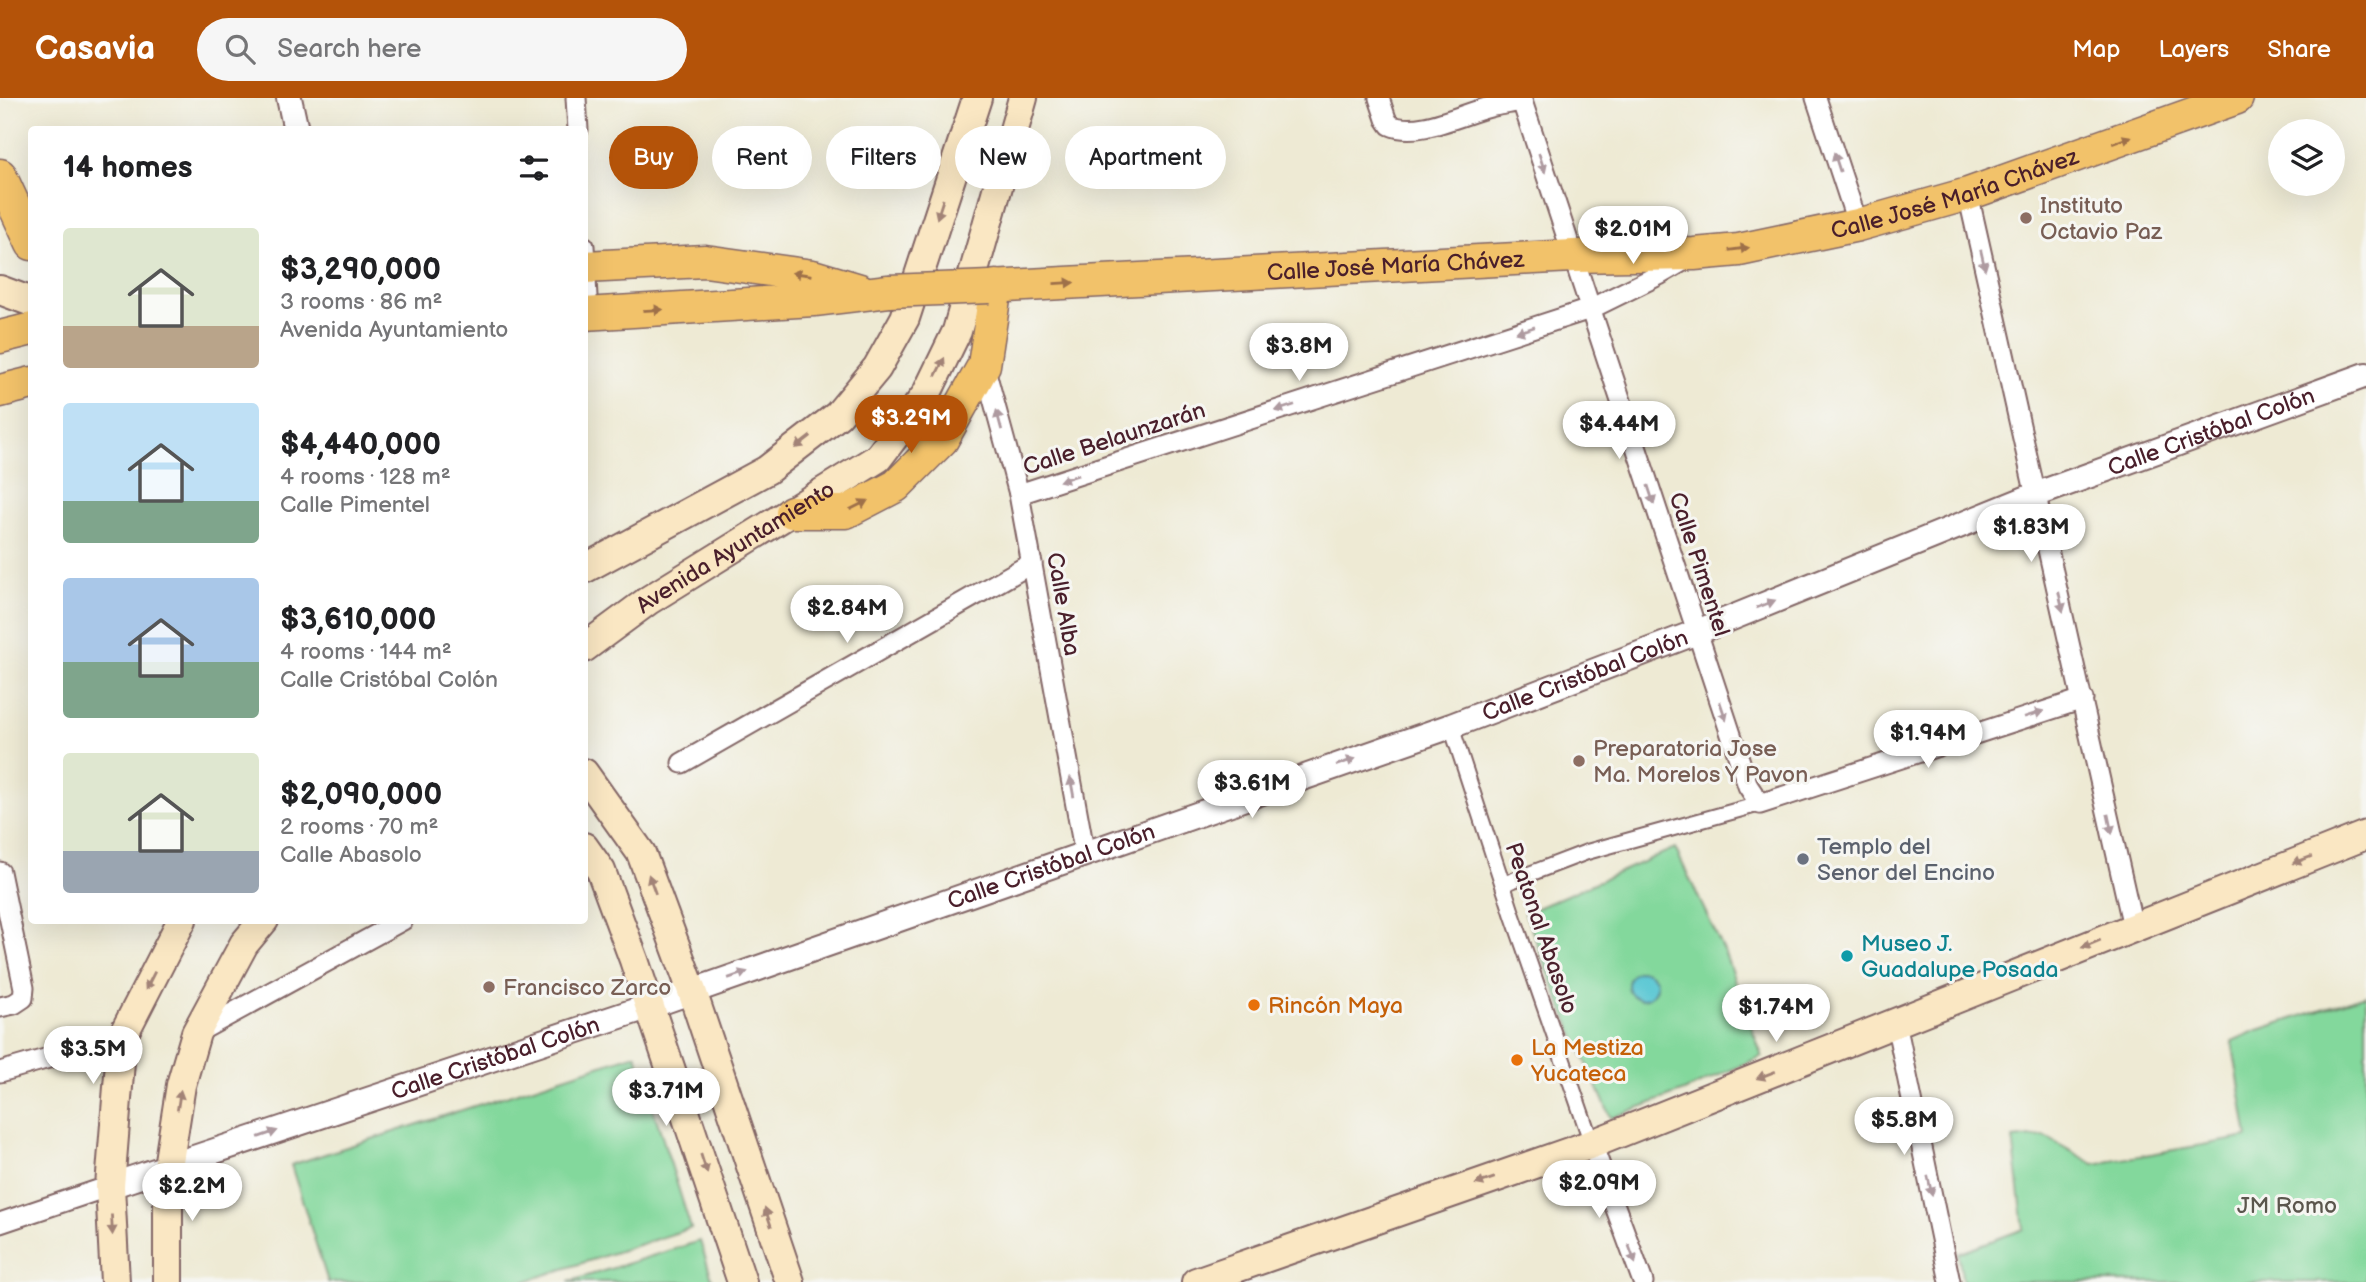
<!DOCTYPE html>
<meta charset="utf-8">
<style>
body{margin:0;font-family:"Balsamiq Sans",sans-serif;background:#f6f6f6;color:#202124;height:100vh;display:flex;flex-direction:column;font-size:26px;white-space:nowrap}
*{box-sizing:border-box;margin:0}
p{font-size:23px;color:#757577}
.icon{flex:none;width:38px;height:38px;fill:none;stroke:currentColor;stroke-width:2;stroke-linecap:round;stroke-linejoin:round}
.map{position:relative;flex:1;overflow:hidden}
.drawer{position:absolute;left:28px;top:28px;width:560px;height:798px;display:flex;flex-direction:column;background:#fff;border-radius:7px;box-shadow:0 7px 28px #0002}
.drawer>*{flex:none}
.top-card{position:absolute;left:609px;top:28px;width:665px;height:63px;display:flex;gap:14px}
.fabs{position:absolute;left:2268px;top:21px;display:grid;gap:14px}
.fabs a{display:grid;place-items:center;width:77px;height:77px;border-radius:50%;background:#fff;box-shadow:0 7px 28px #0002;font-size:35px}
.price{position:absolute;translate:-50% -60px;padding:0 16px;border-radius:24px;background:#fff;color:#222;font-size:23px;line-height:46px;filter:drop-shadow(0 2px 4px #0008)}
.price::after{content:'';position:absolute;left:50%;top:42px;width:21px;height:16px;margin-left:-10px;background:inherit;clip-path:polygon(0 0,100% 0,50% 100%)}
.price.on{background:#b45309;color:#fff}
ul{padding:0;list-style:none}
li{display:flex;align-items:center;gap:21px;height:175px;padding:0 35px}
li span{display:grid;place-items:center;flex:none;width:196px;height:140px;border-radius:7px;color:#555}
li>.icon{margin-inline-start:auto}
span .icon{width:84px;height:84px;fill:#fffc;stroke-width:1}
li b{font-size:30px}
h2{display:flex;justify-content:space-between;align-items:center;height:84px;padding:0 35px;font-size:30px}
.tag{padding:0 24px;border-radius:32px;background:#fff;box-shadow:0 7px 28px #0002;font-size:24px;line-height:63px}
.tag.on{background:#b45309;color:#fff}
header{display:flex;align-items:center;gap:42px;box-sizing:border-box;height:98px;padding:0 35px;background:#b45309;color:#fff}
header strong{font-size:33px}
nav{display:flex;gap:38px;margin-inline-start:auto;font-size:24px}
.search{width:490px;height:63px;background:#f6f6f6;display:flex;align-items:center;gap:18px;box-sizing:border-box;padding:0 24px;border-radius:38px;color:#757577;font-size:26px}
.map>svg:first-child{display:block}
.green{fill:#83d89c;stroke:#667c64;stroke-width:2}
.water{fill:#5cc8d4;stroke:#537480;stroke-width:2}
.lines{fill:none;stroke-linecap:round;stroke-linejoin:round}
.pedestrian-casing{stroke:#836666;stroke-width:18}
.minor-casing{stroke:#836666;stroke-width:23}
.tertiary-casing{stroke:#836666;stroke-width:28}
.secondary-casing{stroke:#836666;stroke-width:32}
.primary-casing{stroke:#836666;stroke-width:35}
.pedestrian{stroke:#fff;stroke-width:14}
.minor{stroke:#fff;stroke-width:19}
.tertiary{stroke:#fff;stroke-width:24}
.secondary{stroke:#fae7c3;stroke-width:28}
.primary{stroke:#f2c26a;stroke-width:32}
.primary-bridge-casing{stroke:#836666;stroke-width:35;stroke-linecap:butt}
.primary-bridge{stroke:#f2c26a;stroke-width:32}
.oneway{fill:#9e704a}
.oneway2{fill:#ae9aa0}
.oneway3{fill:#a28377}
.education-dot{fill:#8d6e63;stroke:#f6f6f2;stroke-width:2.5}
.worship-dot{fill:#6b7280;stroke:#f6f6f2;stroke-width:2.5}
.culture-dot{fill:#0f9aa8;stroke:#f6f6f2;stroke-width:2.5}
.food-dot{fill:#e8710a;stroke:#f6f6f2;stroke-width:2.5}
.labels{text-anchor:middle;stroke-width:6;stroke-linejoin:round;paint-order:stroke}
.street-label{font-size:23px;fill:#4a1f2b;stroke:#f6f6f2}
.education-label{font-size:23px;fill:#785e54;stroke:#f6f6f2;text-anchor:start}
.worship-label{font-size:23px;fill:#5b616d;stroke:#f6f6f2;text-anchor:start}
.culture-label{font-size:23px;fill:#0d838f;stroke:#f6f6f2;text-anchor:start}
.food-label{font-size:23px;fill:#c56008;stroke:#f6f6f2;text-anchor:start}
.park-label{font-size:23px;fill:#5b564d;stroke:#f6f6f2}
</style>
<header>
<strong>Casavia</strong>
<div class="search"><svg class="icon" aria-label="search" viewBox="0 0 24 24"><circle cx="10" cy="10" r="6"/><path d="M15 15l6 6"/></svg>Search here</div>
<nav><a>Map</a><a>Layers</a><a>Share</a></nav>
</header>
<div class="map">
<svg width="2366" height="1184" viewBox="0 0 2366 1184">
<rect width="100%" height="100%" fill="#f6f6f2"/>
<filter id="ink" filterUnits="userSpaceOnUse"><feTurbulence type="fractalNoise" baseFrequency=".0143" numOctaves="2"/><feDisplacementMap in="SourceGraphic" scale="14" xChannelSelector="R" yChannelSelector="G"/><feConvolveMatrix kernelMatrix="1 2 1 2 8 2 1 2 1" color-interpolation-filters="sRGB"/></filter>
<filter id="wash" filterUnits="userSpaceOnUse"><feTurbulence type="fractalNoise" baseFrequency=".00686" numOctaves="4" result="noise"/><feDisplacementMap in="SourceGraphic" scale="28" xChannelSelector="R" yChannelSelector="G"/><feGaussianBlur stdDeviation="1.57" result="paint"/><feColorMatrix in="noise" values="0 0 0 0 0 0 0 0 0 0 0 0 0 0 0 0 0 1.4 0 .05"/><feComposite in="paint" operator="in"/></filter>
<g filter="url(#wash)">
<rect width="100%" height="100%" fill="#eeead4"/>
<g class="green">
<polygon points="1675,750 1724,853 1762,958 1684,993 1611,1020 1565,916 1525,815"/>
<polygon points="2366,897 2366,1184 1963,1184 1958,1155 2024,1131 2013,1041 2044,1038 2094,1066 2248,1039 2232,943 2255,933"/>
<polygon points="636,956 691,1130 523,1184 328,1184 291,1067"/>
<polygon points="700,1143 713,1184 568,1184"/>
</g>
<circle class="water" cx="1642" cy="887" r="14"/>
</g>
<g filter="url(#ink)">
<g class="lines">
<defs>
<g id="pedestrian">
<polyline points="1451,628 1513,818 1592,1046"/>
<polyline points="1503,786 1587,754 1760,706"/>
</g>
<g id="minor">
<polyline points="576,0 578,32"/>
<path d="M1379,0l7,21 4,6c29,13 75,-13 104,-19 9,-2 19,-3 28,-5"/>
<polyline points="1521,0 1748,688 1760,706 2083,601"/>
<polyline points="1816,0 1858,127"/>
<polyline points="1968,96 2133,829"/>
<polyline points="584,148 588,215"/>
<polyline points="984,267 1019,396 1085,757"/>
<polyline points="1019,396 1590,211 1659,177 1690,159"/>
<polyline points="682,665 1032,465"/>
<polyline points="0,774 24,890 23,900 14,906 0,909"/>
<polyline points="1896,925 1950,1184"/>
<polyline points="198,934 403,822"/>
<polyline points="0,974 122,939"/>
<polyline points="1592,1046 1643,1184"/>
<polyline points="0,1125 110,1088"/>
</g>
<g id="tertiary">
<polyline points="289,0 296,32"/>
<path id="s1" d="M110,1088l540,-180 801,-280 246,-94 338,-137 331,-120"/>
</g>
<g id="secondary">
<polyline points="0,192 32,204"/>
<polyline points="584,471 767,372 838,317 877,270 905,220 977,0"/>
<path id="s2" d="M584,550l65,-48 229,-142 48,-63 31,-64 66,-233"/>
<polyline points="584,675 641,755 692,893 790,1184"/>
<polyline points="584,749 601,773 634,862 742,1184"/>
<polyline points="115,1184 110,1088 122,939 182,822"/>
<polyline points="168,1184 168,1069 181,987 196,935 244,846 264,822"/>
<polyline points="1196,1184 1592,1046 2366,737"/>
</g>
<g id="primary">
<polyline points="0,77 32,146"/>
<polyline points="584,169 705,163 813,178 860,192"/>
<path id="s3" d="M990,189l583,-31 121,-2 45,-4 119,-25 110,-31 269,-96"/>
<polyline points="584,216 814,202 889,193"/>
<polyline points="0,239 32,231"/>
<polyline points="0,293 32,285"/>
<polyline points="792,414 846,414 896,388 942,342 984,267 996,188"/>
</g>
</defs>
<use href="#pedestrian" class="pedestrian-casing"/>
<use href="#minor" class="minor-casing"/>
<use href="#tertiary" class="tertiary-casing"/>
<use href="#secondary" class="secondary-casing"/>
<use href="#primary" class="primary-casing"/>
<use href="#pedestrian" class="pedestrian"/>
<use href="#minor" class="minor"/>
<use href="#tertiary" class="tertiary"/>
<use href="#secondary" class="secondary"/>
<use href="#primary" class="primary"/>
<defs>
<polyline id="primary-bridge" points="889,193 990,189"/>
</defs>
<use href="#primary-bridge" class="primary-bridge-casing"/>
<use href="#primary-bridge" class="primary-bridge"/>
</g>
<defs><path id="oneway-solid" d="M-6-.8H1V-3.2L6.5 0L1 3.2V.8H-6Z" transform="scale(1.75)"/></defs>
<g class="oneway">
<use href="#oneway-solid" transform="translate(2122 42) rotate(-20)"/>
<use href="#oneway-solid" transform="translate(1739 151) rotate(-8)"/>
<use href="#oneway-solid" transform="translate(802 176) rotate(-172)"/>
<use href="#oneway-solid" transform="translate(1064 185) rotate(-3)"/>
<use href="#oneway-solid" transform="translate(653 212) rotate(-3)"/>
<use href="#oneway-solid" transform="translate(859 407) rotate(-27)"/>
</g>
<g class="oneway2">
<use href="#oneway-solid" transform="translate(1837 64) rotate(-108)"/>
<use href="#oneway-solid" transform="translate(1542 65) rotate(72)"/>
<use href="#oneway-solid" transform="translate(1983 162) rotate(77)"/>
<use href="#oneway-solid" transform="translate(1525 232) rotate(162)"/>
<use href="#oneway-solid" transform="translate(1285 310) rotate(162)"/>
<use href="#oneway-solid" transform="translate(999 322) rotate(-105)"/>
<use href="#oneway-solid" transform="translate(1069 380) rotate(162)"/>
<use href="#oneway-solid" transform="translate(1651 397) rotate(72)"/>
<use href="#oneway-solid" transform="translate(2061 504) rotate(77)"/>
<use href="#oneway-solid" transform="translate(1766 506) rotate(-22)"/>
<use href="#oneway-solid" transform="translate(1723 613) rotate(71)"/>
<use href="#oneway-solid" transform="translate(2034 616) rotate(-18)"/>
<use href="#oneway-solid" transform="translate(1346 664) rotate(-19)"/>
<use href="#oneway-solid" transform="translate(1072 689) rotate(-100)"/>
<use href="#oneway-solid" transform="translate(2110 726) rotate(78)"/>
<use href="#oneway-solid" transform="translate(738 877) rotate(-19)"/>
<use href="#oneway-solid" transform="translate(268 1036) rotate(-19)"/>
<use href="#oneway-solid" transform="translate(1930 1088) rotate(78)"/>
<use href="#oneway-solid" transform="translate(1632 1156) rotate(70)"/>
</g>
<g class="oneway3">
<use href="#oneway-solid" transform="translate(940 111) rotate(108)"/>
<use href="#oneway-solid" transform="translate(940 269) rotate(-64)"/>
<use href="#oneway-solid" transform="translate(803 344) rotate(142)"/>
<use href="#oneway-solid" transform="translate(2302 762) rotate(159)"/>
<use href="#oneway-solid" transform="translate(652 786) rotate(-110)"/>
<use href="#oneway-solid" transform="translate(2091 846) rotate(158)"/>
<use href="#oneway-solid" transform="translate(150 883) rotate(117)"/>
<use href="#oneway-solid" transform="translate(1766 977) rotate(159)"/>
<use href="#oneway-solid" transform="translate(179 1002) rotate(-81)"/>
<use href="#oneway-solid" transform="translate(704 1066) rotate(72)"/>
<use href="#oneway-solid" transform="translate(1485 1083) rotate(161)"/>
<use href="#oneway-solid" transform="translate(768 1119) rotate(-109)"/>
<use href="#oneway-solid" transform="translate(112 1127) rotate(87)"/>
</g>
</g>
<g class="education-dot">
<circle cx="2026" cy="120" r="7"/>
<circle cx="1579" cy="663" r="7"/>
<circle cx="489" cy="889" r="7"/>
</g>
<circle class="worship-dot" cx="1803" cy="761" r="7"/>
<circle class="culture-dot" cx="1847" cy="858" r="7"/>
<g class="food-dot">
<circle cx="1254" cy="907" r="7"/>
<circle cx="1517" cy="962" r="7"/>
</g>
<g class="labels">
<g class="street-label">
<text dy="8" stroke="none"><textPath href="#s3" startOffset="973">Calle José María Chávez</textPath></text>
<text dy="8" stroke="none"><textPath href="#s3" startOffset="406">Calle José María Chávez</textPath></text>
<text dy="8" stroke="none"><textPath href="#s1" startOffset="2233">Calle Cristóbal Colón</textPath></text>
<text transform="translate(1114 340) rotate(-18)" y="8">Calle Belaunzarán</text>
<text dy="8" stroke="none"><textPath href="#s2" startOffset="182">Avenida Ayuntamiento</textPath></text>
<text transform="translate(1700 466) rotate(72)" y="8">Calle Pimentel</text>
<text transform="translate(1064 506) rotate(80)" y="8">Calle Alba</text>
<text dy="8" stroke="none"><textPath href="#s1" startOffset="1561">Calle Cristóbal Colón</textPath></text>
<text dy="8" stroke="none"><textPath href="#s1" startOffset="994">Calle Cristóbal Colón</textPath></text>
<text transform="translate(1542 830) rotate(71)" y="8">Peatonal Abasolo</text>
<text dy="8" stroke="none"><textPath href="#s1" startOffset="406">Calle Cristóbal Colón</textPath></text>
</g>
<g class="education-label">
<text x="2040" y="115">Instituto<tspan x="2040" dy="26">Octavio Paz</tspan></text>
<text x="1593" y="658">Preparatoria Jose<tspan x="1593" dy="26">Ma. Morelos Y Pavon</tspan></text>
<text x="503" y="897">Francisco Zarco</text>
</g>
<g class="worship-label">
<text x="1817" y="756">Templo del<tspan x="1817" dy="26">Senor del Encino</tspan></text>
</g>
<g class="culture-label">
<text x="1861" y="853">Museo J.<tspan x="1861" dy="26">Guadalupe Posada</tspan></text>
</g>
<g class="food-label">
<text x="1268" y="915">Rincón Maya</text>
<text x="1531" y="957">La Mestiza<tspan x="1531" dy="26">Yucateca</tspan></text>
</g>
<g class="park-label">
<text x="2287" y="1115">JM Romo</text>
</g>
</g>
</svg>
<div class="fabs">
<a><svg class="icon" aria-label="layers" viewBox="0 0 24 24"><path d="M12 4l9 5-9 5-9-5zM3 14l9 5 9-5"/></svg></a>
</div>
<b class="price" style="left:1633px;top:168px">$2.01M</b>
<b class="price" style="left:1299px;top:285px">$3.8M</b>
<b class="price on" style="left:911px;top:357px">$3.29M</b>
<b class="price" style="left:1619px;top:363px">$4.44M</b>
<b class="price" style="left:2031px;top:466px">$1.83M</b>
<b class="price" style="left:847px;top:547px">$2.84M</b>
<b class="price" style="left:1928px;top:672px">$1.94M</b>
<b class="price" style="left:1252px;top:722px">$3.61M</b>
<b class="price" style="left:1776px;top:946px">$1.74M</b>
<b class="price" style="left:93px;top:988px">$3.5M</b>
<b class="price" style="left:666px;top:1030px">$3.71M</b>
<b class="price" style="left:1904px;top:1059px">$5.8M</b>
<b class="price" style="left:1599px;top:1122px">$2.09M</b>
<b class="price" style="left:192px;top:1125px">$2.2M</b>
<div class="top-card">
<a class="tag on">Buy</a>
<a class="tag">Rent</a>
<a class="tag">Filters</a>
<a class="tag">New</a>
<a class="tag">Apartment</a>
</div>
<section class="drawer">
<h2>14 homes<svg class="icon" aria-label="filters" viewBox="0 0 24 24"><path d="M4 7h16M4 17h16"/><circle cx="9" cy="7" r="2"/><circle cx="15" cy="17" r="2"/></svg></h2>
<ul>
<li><span style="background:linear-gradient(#dfe7d0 70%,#b9a48a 0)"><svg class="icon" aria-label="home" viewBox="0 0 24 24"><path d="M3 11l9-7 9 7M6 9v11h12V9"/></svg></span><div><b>$3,290,000</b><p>3 rooms · 86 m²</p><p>Avenida Ayuntamiento</p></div></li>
<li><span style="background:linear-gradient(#bfe0f5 70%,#7fa58c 0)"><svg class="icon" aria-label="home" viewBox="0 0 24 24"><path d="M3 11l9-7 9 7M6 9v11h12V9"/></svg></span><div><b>$4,440,000</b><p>4 rooms · 128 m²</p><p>Calle Pimentel</p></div></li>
<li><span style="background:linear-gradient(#a9c7e8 60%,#7fa58c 0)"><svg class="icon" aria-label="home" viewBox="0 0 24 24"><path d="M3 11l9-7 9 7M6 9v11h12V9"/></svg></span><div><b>$3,610,000</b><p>4 rooms · 144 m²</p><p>Calle Cristóbal Colón</p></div></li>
<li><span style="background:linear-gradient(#dfe7d0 70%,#9aa5b1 0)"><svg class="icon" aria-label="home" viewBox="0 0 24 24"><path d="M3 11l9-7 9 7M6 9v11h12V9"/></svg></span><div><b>$2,090,000</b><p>2 rooms · 70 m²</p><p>Calle Abasolo</p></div></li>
</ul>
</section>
</div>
